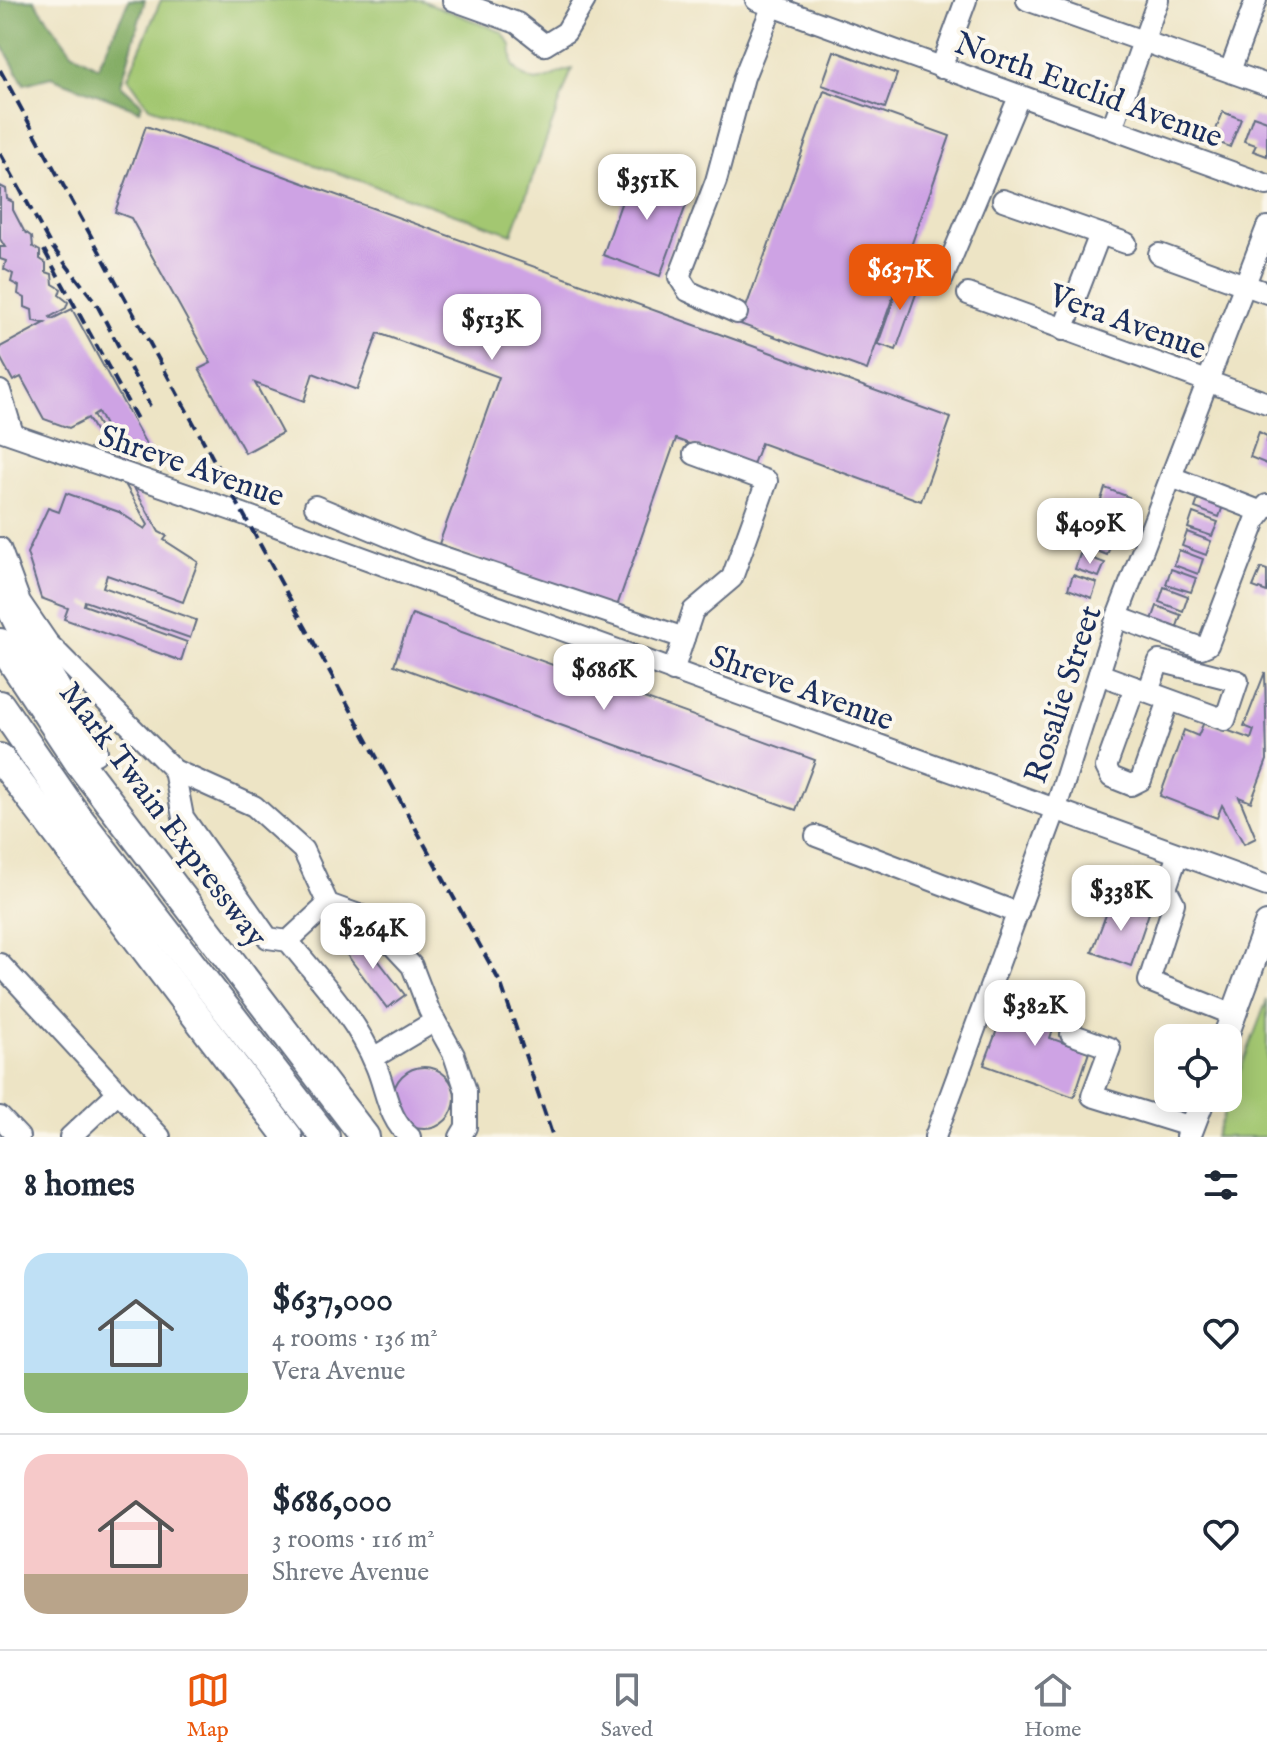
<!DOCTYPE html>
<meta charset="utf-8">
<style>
body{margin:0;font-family:"IM FELL English",serif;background:#f2f2f3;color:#1f2937;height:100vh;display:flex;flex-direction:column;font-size:30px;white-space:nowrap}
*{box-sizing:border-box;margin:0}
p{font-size:26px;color:#747a83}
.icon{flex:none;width:44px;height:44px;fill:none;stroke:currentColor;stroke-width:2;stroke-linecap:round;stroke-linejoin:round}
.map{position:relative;height:1137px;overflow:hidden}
.sheet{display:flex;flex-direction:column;background:#fff;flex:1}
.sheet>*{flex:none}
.fabs{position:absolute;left:1154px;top:1024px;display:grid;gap:16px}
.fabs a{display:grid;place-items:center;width:88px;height:88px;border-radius:16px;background:#fff;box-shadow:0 4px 20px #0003;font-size:40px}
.price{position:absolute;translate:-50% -68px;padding:0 18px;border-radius:16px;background:#fff;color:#222;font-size:26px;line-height:52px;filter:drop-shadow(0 2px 4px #0008)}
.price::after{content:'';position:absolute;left:50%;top:48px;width:24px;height:18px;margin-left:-12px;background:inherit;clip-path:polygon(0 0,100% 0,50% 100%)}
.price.active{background:#ea580c;color:#fff}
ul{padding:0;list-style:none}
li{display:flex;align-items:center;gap:24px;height:200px;padding:0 24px}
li+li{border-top:2px solid #e0e1e3}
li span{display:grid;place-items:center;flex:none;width:224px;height:160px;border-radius:24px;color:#555}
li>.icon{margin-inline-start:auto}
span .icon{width:96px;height:96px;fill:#fffc;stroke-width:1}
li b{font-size:34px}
h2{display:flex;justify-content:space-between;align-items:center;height:96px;padding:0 24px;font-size:34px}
.tabs{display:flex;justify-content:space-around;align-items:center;height:112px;border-top:2px solid #e0e1e3;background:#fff;font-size:22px;color:#747a83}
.tabs a{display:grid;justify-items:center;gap:4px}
.tabs .active{color:#ea580c}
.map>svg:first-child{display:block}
.green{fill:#a3c771;stroke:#5f7b68;stroke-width:2}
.forest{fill:#82ac63;stroke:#4e6e60;stroke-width:2}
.building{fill:#cea3e4}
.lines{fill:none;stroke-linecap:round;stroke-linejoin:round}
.minor-casing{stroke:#646e82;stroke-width:24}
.major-casing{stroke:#646e82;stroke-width:28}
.highway-casing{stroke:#646e82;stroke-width:32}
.minor{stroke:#fff;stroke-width:20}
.major{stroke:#fff;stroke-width:24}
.highway{stroke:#fff;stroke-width:28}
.rail{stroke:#1b2f5e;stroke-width:4;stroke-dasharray:12 6;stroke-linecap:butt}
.labels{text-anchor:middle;stroke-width:8;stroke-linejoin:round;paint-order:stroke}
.street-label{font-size:32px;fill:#1b2f5e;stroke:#fbf7ec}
</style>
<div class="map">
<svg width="1267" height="1137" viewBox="0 0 1267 1137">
<rect width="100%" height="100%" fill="#fbf7ec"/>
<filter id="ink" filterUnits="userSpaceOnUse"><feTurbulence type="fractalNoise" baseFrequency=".0125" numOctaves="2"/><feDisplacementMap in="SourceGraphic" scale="16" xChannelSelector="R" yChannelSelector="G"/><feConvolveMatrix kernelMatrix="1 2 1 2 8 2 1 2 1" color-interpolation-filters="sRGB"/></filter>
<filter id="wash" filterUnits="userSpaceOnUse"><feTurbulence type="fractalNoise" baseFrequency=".006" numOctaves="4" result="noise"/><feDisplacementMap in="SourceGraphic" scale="32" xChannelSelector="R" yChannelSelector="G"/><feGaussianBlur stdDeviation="1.8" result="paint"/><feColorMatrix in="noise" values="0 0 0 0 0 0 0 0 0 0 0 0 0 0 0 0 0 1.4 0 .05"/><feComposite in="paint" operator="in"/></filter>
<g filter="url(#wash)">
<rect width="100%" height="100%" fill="#ede4c5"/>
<g class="green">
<path d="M161,0h260l81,32 9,13 2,21c26,29 34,7 59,3l-60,165 -363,-127 -21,-30z"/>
<polygon points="1267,1000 1267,1137 1215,1137"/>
</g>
<polygon class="forest" points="0,0 34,0 72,52 98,67 129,0 145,0 121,85 142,104 139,110 51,77 24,84 0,41"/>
<g id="blocks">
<g class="building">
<polygon points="834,51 897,74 885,108 822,85"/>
<polygon points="824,91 950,136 867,370 740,324"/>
<polygon points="1223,112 1241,119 1230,147 1212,140"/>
<polygon points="1253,116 1267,121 1267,156 1253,151 1256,145 1244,141"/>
<polygon points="146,126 951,418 921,501 761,443 752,467 676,439 616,609 439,544 499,377 378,333 357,390 313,373 304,401 255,383 282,433 245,453 199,369 211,363 131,218 115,212"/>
<polygon points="634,167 692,189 660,276 603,255"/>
<polygon points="0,186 6,189 7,199 13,202 13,210 24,231 32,237 33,247 40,251 40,259 46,263 46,272 52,274 53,284 61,289 59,295 68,302 66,308 50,317 52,319 72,309 152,455 143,460 136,458 130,447 119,453 98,412 93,415 159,532 167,536 164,540 198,562 183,602 107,575 103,587 196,620 190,638 85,601 84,605 187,642 181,661 64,619 68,608 41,598 27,553 48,508 59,512 66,493 119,512 145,529 148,525 88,418 69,428 44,419 21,377 13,381 0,357 0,347 45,323 33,321 32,310 25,307 25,298 18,294 19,286 11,282 13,274 4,269 6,261 0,259 0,247 5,247 0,239"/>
<polygon points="903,273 921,280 896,350 878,344"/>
<polygon points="1259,432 1267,436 1267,464 1250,457"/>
<polygon points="1105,488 1129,497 1124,511 1100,503"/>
<polygon points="1200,494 1224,503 1219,517 1195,508"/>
<polygon points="1098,510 1122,518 1117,533 1092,524"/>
<polygon points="1193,513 1218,522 1212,536 1188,528"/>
<polygon points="1088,532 1112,541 1107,555 1083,546"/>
<polygon points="1187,532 1211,541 1206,555 1182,546"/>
<polygon points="1179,550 1203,559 1198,574 1174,565"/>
<polygon points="1080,554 1105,563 1099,577 1075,569"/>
<polygon points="1261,568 1267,570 1267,592 1253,587"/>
<polygon points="1171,569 1196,578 1191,592 1166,584"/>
<polygon points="1073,575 1097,583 1092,598 1068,589"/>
<polygon points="1164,587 1188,596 1183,611 1159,602"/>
<polygon points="1157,606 1181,615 1176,629 1152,620"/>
<polygon points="412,614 815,760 796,810 394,665"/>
<polygon points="1265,672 1267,760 1251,802 1239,797 1256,838 1244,844 1222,805 1217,818 1160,796 1184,730 1198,736 1204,722 1251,739 1254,730 1244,726"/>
<polygon points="1112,899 1149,913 1131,966 1092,952"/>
<polygon points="358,934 405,995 387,1008 341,947"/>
<polygon points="1011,992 1060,1011 1050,1038 1089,1052 1074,1097 984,1065"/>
<circle cx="424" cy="1098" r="31"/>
</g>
</g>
</g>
<g filter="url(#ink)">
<use href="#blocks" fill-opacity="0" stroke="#646e82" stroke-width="2"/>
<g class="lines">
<defs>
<g id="minor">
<polyline points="453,0 517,23 545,45 566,32 585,0"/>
<polyline points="756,0 1267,185"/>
<polyline points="1027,0 1267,85"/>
<polyline points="941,68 966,0"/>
<polyline points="1230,71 1256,0"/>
<polyline points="1112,128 1158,0"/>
<polyline points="1003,200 1126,243"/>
<polyline points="1159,254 1267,293"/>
<polyline points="943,278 1019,97"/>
<polyline points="968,294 1267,403"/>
<polyline points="737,313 688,291 679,277 716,181 744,77 775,0"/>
<polyline points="1063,330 1100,234"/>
<polyline points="0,391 13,434"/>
<polyline points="0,430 243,514 1267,886"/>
<polyline points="1174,478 1262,512"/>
<polyline points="315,506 419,549 684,638"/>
<polyline points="0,548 20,602 48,643 174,770 254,806 303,850 328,904 367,918 412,966 429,1010 454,1055 466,1091 466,1127 460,1137"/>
<polyline points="1117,617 1201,648 1208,645 1256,520 1267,505"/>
<polyline points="673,671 693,611 732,578 767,481 694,454"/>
<path d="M1099,674c42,15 84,31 126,46l13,-39 -79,-20 -11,31"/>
<polyline points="1135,687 1106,767 1111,777 1131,785 1141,780 1169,700"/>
<path d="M174,770l9,47 85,121 20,3c32,39 69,78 88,125 10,23 12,54 34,71"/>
<polyline points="816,836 1018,913"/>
<polyline points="1178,854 1166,888 1174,903 1149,981 1234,1015"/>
<polyline points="288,941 328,904"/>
<polyline points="0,964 160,1137"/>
<polyline points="1071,1034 1110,1048 1092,1096 1192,1127"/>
<polyline points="373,1058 435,1021"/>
<polyline points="0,1117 19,1137"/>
<polyline points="70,1137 117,1093"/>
<polyline points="935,1137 1055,811 1117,617 1267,227"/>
</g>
<g id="major">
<polyline points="1225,1038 1267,924"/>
<polyline points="1188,1137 1203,1098"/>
</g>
<g id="highway">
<polyline points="0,586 26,638 93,751"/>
<polyline points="0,643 80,764 365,1137"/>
<polyline points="0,705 76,815 325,1137"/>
<polyline points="0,758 288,1137"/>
</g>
</defs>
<use href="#minor" class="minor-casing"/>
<use href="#major" class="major-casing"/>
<use href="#highway" class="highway-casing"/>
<use href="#minor" class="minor"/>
<use href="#major" class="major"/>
<use href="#highway" class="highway"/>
<g class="rail">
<polyline points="0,70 501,984 553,1137"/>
<polyline points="0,153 50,244 96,303 150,406"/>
<polyline points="44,250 137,419"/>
</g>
</g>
</g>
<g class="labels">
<g class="street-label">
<text transform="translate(1089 89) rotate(20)" y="11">North Euclid Avenue</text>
<text transform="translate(1128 321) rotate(20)" y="11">Vera Avenue</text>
<text transform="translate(192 465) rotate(19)" y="11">Shreve Avenue</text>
<text transform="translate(802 687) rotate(20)" y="11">Shreve Avenue</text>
<text transform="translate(1062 694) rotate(-72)" y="11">Rosalie Street</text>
<text transform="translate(164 814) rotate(53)" y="11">Mark Twain Expressway</text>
</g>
</g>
</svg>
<div class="fabs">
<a><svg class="icon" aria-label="locate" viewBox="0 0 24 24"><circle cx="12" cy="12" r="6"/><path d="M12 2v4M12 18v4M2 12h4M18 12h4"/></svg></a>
</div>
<b class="price" style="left:647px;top:222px">$351K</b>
<b class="price active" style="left:900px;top:312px">$637K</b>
<b class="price" style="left:492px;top:362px">$513K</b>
<b class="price" style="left:1090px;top:566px">$409K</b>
<b class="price" style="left:604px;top:712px">$686K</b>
<b class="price" style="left:1121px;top:933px">$338K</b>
<b class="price" style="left:373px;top:971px">$264K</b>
<b class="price" style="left:1035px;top:1048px">$382K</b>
</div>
<section class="sheet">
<h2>8 homes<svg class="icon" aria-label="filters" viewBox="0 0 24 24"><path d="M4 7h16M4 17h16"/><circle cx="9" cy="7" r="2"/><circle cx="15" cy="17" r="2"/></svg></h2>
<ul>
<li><span style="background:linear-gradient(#bfe0f5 75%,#8fb573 0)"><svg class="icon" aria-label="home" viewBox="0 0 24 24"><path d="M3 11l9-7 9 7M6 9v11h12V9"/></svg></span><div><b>$637,000</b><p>4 rooms · 136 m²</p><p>Vera Avenue</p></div><svg class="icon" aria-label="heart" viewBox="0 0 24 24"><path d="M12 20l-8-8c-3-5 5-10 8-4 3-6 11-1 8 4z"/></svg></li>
<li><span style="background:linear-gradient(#f6c9c9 75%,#b9a48a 0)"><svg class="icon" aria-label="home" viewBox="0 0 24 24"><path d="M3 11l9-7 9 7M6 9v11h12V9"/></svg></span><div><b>$686,000</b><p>3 rooms · 116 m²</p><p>Shreve Avenue</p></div><svg class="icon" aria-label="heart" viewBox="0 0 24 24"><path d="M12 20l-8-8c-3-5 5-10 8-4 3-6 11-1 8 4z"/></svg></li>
</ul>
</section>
<nav class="tabs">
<a class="active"><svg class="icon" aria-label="map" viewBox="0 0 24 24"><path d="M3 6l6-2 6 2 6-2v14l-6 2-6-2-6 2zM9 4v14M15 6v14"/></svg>Map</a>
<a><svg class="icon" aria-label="saved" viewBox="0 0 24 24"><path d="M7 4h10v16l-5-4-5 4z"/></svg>Saved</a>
<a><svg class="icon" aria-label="home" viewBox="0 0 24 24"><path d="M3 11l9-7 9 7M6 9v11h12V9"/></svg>Home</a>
</nav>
